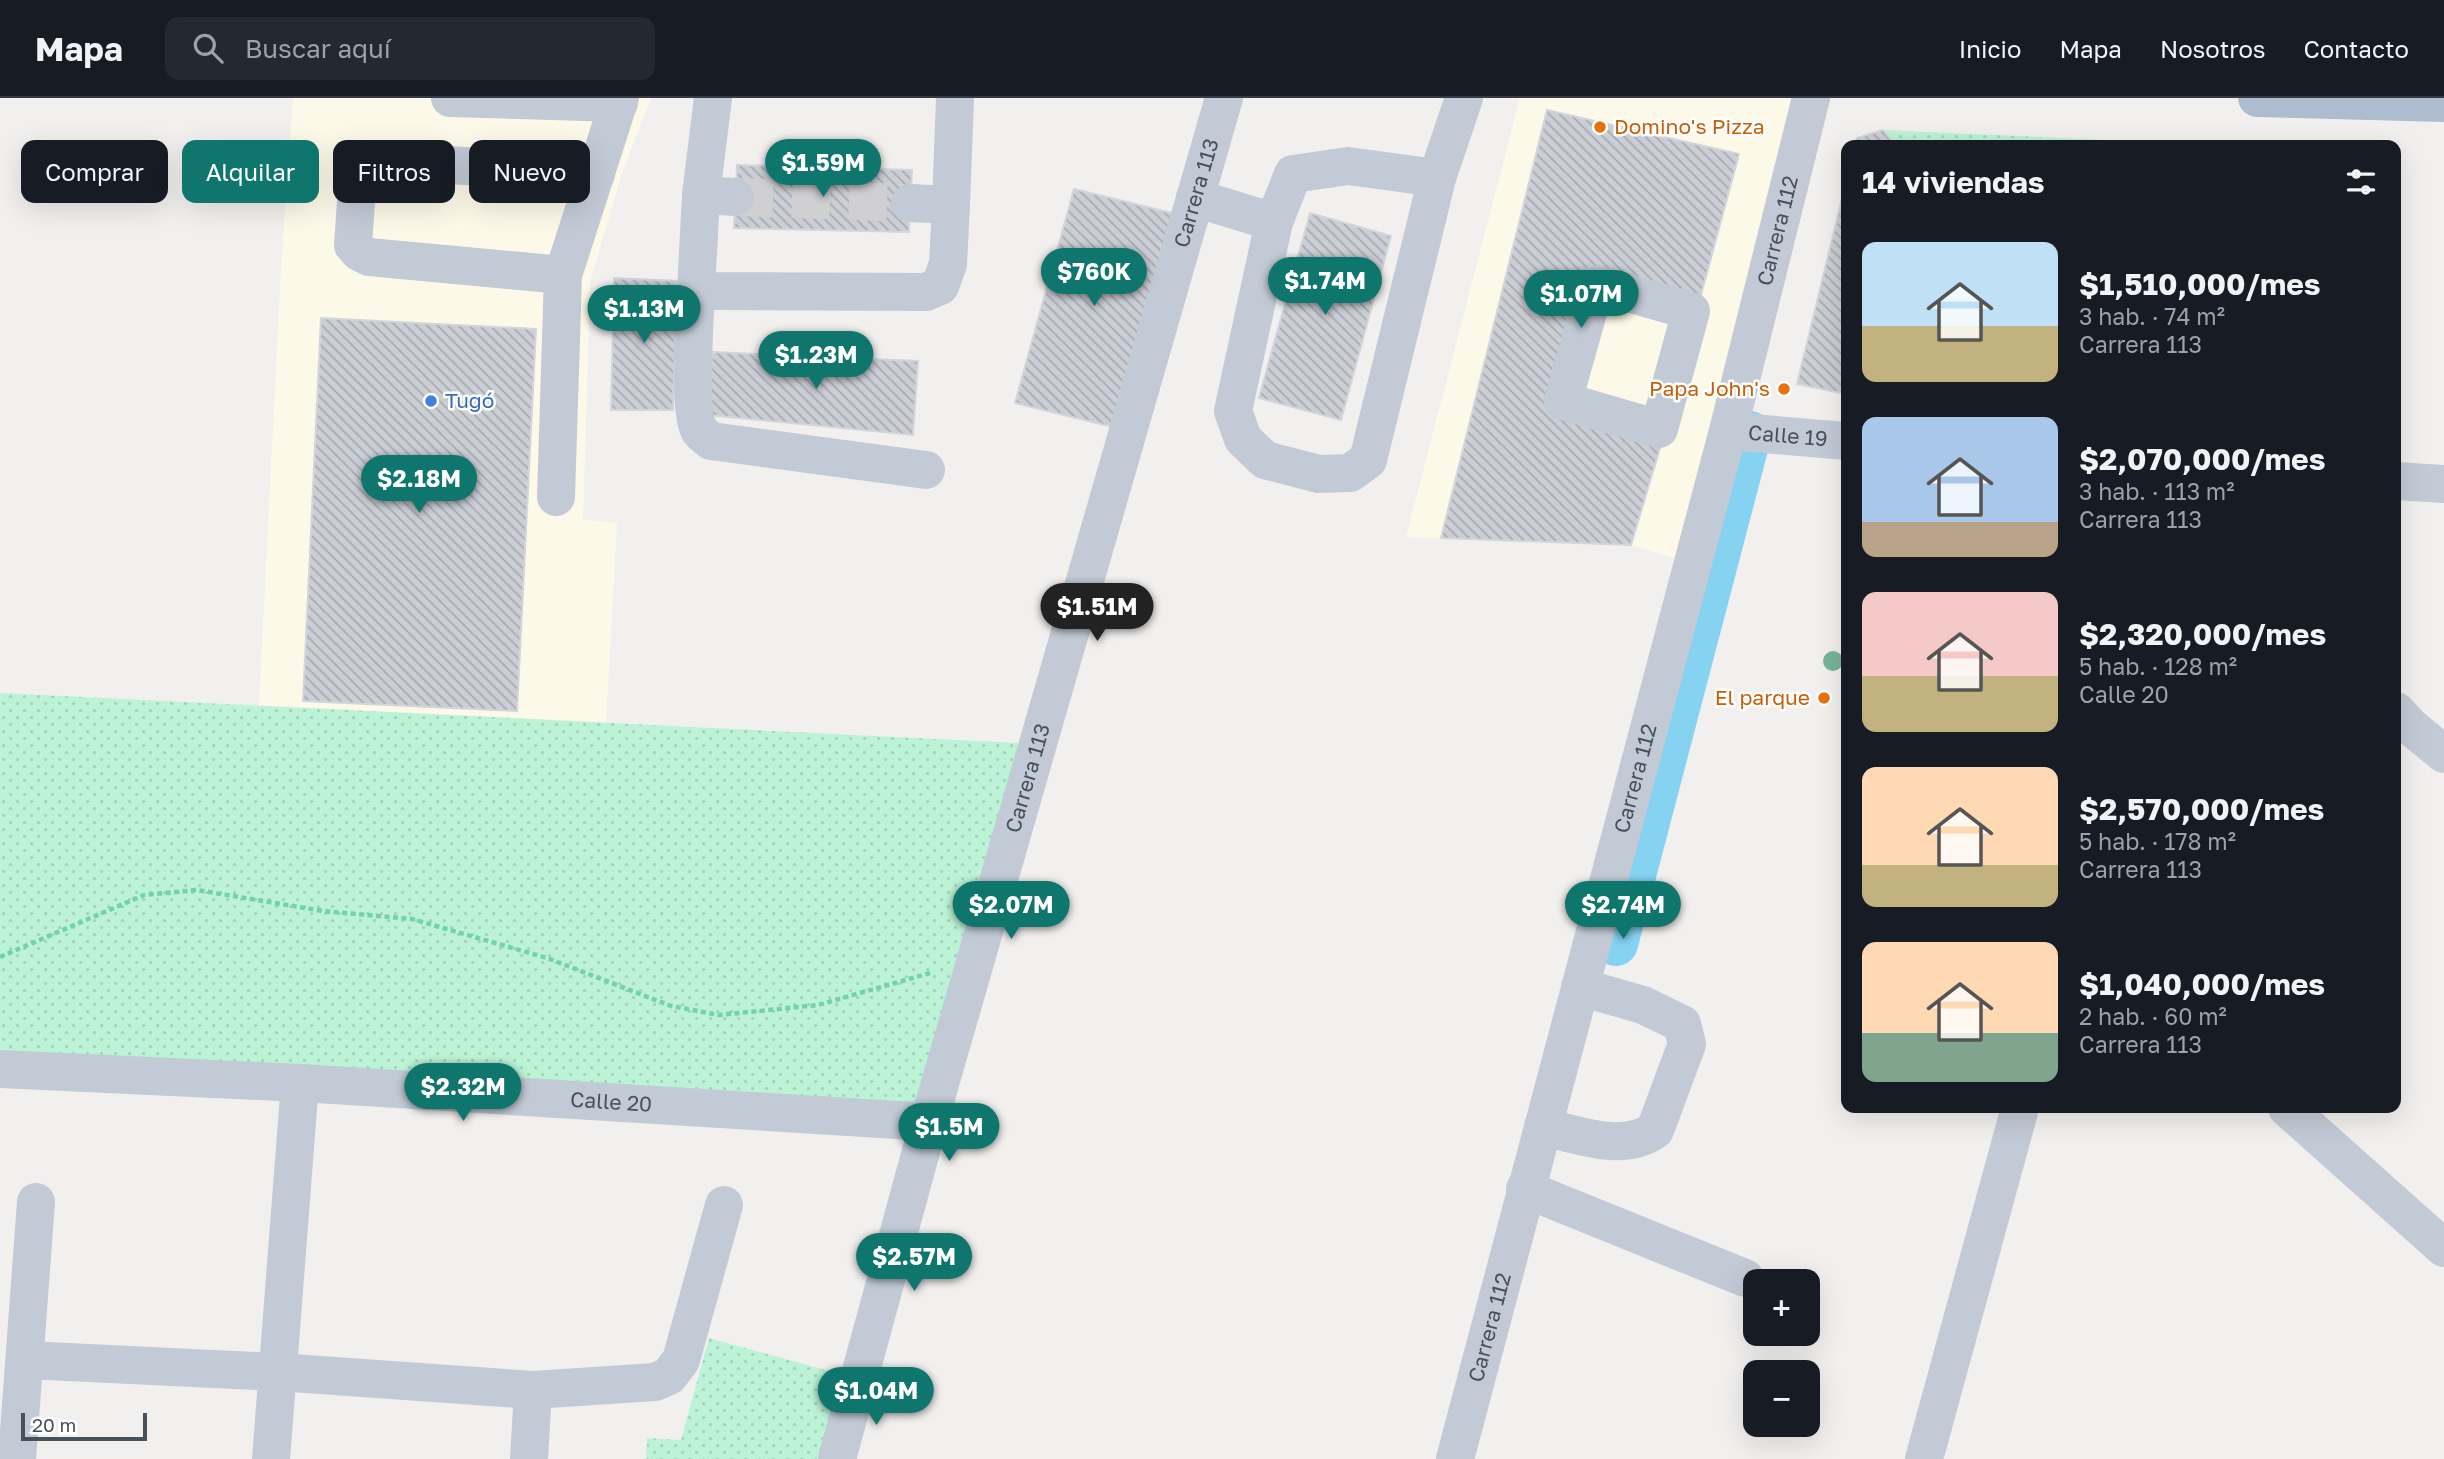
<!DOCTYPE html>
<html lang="es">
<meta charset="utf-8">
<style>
body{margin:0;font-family:"Golos Text",sans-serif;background:#242831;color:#f1f3f6;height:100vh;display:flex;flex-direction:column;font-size:26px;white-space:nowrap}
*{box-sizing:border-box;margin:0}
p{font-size:23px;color:#9ea1a6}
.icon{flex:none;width:38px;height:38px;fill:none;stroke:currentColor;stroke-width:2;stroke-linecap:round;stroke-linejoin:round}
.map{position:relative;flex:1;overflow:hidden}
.side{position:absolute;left:1841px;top:42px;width:560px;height:973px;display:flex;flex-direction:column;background:#171b24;border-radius:14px;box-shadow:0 7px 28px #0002}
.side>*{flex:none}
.hud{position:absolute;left:21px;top:42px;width:665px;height:63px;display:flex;gap:14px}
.buttons{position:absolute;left:1743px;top:1171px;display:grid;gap:14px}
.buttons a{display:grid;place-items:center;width:77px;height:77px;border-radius:14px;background:#171b24;box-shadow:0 7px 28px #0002;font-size:35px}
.scale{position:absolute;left:21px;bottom:18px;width:126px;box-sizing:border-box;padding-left:7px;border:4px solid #46515e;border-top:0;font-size:19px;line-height:24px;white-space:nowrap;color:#46515e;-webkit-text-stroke:5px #fff;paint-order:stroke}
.price{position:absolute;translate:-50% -60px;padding:0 16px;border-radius:24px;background:#0f766e;color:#fff;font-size:23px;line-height:46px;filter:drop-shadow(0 2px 4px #0008)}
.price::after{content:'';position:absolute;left:50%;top:42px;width:21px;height:16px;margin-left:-10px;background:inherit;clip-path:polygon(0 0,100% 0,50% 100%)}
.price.active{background:#222;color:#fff}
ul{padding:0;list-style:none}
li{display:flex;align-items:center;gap:21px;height:175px;padding:0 21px}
li span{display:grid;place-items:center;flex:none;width:196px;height:140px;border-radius:14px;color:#555}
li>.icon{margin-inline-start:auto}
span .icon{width:84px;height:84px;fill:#fffc;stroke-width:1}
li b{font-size:30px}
h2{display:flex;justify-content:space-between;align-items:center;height:84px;padding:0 21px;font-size:30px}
.chip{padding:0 24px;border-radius:14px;background:#171b24;box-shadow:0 7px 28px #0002;font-size:24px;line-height:63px}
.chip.active{background:#0f766e;color:#fff}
header{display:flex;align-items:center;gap:42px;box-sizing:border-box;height:98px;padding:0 35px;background:#171b24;border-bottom:2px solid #363941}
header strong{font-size:33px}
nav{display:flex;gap:38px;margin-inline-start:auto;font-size:24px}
.search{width:490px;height:63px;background:#242831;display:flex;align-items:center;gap:18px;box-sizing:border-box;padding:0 24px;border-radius:14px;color:#9ea1a6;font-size:26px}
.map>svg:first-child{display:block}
.commercial{fill:#fdf9e9}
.grass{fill:url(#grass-dots)}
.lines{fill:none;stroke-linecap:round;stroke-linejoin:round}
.canal{stroke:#86d2f1;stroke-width:44}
.building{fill:url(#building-back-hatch);stroke:#d3d5db;stroke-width:2}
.minor-tunnel{stroke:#d0d0d2;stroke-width:38;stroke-dasharray:38 19;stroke-linecap:butt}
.path{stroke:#71d2ab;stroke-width:4.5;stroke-dasharray:5 3.5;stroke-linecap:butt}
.minor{stroke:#c2cad5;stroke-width:38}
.major{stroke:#aebcd0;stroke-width:38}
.tree{fill:#76b59a}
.food-dot{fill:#e8710a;stroke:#fff;stroke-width:2.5}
.shop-dot{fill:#3f7fe0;stroke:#fff;stroke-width:2.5}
.labels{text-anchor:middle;stroke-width:5;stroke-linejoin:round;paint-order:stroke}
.food-label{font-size:21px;fill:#c56008;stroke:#fff;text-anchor:end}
.street-label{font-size:21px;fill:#46515e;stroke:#fff}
.shop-label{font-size:21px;fill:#366cbe;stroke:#fff;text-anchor:start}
</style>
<header>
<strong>Mapa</strong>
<div class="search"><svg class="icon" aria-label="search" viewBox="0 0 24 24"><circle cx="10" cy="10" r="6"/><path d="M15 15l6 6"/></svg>Buscar aquí</div>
<nav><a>Inicio</a><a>Mapa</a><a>Nosotros</a><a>Contacto</a></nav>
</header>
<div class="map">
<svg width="2444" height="1361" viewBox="0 0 2444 1361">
<defs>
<pattern id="grass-dots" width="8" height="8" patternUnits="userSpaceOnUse" patternTransform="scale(1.75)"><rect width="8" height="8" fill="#bcf2d5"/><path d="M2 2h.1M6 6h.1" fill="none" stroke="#a3d1b9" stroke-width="1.8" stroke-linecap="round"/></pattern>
<pattern id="building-back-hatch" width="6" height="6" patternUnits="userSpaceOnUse" patternTransform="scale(1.75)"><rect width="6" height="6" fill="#cbced5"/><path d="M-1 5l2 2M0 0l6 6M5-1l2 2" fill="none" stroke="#a7aab0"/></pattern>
</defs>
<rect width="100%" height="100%" fill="#f2f0ef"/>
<g class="commercial">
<polygon points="293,0 651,0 622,75 590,184 583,422 617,425 606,624 259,607 281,171"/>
<polygon points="1520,0 1811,0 1693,466 1631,447 1406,439"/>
</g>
<g class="grass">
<polygon points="1883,32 2197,46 1895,47"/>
<polygon points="0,595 1037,646 929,1024 0,971"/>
<polygon points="709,1240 858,1281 837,1361 646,1361 647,1340 681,1342"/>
</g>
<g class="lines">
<polyline class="canal" points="1616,846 1750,335"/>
</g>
<g class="building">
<polygon points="1547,12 1739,56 1697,212 1593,179 1557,307 1664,337 1631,447 1441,440"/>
<polygon points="1883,32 1895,47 1855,47 1857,40"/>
<polygon points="737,67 912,72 909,134 734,130"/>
<polygon points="1846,84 1846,296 1797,286"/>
<polygon points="1074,91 1172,115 1113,329 1015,305"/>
<polygon points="1310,115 1391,138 1341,322 1259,300"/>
<polygon points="614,180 677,183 673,312 611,312"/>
<polygon points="321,220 536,231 517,613 303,603"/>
<polygon points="712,254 918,263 913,337 709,317"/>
</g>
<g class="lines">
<polyline class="minor-tunnel" points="735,99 910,105"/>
<polyline class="path" points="0,859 144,797 197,792 323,813 412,821 547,860 671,908 719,917 818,907 930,875"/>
<g class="minor">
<polyline points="450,0 619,5"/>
<polyline points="713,0 701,97 735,99"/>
<polyline points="1437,80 1348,68 1293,76 1274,124 1233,313 1243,341 1265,362 1319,376 1350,375 1368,362 1437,80 1464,0"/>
<polyline points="701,97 696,193 926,194 940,188 948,166 951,107"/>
<polyline points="1195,100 1274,124"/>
<polyline points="910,105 951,107 955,0"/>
<polyline points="563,177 369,159 359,154 353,147 358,76 365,67 381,63 596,76"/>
<polygon points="1596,186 1691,213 1659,331 1563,303"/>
<path d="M696,193c-1,27 -8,118 3,139 3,4 8,8 12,11l215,29"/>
<path id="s1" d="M1728,333l118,10"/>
<polyline points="2396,383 2444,386"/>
<polyline points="556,399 563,177 620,0"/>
<polyline points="2396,613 2411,629 2444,656"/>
<path id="s2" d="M0,971l300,14 629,39"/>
<polyline points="2287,1010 2444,1150"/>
<path d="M1543,1029c35,8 81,26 112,3l32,-86 -5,-20 -39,-19 -63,-18"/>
<polyline points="1525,1091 1745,1180"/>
<polyline points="26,1262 278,1274 533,1292 655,1284 669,1278 681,1262 724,1107"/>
<polyline points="17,1361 36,1104"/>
<polyline points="271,1361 300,985"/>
<polyline points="529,1361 533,1292"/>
<path id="s3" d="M837,1361l92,-337 295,-1024"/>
<path id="s4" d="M1455,1361l273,-1028 83,-333"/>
<polyline points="1924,1361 2020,1010"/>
</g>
<polyline class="major" points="2257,0 2444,5"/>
</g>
<circle class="tree" cx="1833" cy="563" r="10"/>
<g class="food-dot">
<circle cx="1600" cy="29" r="7"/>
<circle cx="1784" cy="291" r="7"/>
<circle cx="1824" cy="600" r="7"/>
</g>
<circle class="shop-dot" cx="431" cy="303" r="7"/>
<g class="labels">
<g class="food-label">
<text x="1614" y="36" text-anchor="start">Domino's Pizza</text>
<text x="1770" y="298">Papa John's</text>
<text x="1810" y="607">El parque</text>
</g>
<g class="street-label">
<text dy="7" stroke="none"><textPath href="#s3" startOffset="1316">Carrera 113</textPath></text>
<text dy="7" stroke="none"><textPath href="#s4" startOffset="1270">Carrera 112</textPath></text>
<text dy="7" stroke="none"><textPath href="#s1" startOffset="60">Calle 19</textPath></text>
<text dy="7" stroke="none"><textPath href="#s3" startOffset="707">Carrera 113</textPath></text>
<text dy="7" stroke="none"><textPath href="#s4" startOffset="704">Carrera 112</textPath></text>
<text dy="7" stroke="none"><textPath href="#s2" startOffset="612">Calle 20</textPath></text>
<text dy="7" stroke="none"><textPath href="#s4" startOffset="136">Carrera 112</textPath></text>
</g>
<g class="shop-label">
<text x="445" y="310">Tugó</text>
</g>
</g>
</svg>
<div class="buttons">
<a>+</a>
<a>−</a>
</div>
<div class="scale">20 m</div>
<b class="price" style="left:823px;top:101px">$1.59M</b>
<b class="price" style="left:1094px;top:210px">$760K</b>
<b class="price" style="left:1325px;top:219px">$1.74M</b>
<b class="price" style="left:1581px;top:232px">$1.07M</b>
<b class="price" style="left:644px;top:247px">$1.13M</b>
<b class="price" style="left:816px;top:293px">$1.23M</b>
<b class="price" style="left:419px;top:417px">$2.18M</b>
<b class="price active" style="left:1097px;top:545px">$1.51M</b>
<b class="price" style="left:1011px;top:843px">$2.07M</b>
<b class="price" style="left:1623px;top:843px">$2.74M</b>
<b class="price" style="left:463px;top:1025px">$2.32M</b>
<b class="price" style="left:949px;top:1065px">$1.5M</b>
<b class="price" style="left:914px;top:1195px">$2.57M</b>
<b class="price" style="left:876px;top:1329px">$1.04M</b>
<div class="hud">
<a class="chip">Comprar</a>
<a class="chip active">Alquilar</a>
<a class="chip">Filtros</a>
<a class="chip">Nuevo</a>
</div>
<section class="side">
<h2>14 viviendas<svg class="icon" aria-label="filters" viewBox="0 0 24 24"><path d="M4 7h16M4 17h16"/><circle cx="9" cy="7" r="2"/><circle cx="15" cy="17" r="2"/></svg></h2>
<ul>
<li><span style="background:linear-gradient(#bfe0f5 60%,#c2b280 0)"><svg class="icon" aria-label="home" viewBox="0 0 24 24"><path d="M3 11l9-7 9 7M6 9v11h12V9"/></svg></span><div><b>$1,510,000/mes</b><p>3 hab. · 74 m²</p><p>Carrera 113</p></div></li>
<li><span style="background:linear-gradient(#a9c7e8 75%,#b9a48a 0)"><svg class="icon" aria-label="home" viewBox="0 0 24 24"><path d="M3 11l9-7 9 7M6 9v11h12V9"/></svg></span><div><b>$2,070,000/mes</b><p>3 hab. · 113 m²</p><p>Carrera 113</p></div></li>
<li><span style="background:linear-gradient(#f6c9c9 60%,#c2b280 0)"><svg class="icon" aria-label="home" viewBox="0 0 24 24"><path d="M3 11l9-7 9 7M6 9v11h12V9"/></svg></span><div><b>$2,320,000/mes</b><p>5 hab. · 128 m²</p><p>Calle 20</p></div></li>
<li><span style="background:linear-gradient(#ffd9b3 70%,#c2b280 0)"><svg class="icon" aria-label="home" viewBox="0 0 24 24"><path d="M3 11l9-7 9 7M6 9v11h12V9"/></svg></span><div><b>$2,570,000/mes</b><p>5 hab. · 178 m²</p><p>Carrera 113</p></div></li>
<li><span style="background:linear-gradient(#ffd9b3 65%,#7fa58c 0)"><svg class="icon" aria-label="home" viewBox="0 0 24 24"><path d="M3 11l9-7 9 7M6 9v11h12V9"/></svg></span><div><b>$1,040,000/mes</b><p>2 hab. · 60 m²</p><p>Carrera 113</p></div></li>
</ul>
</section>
</div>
